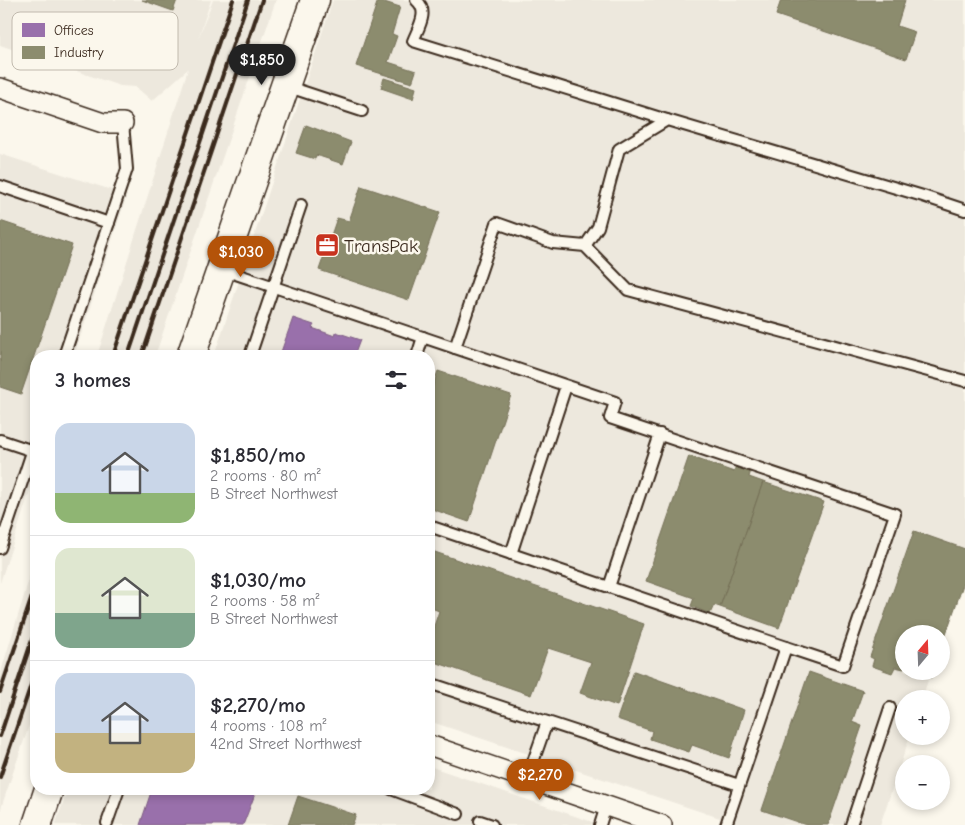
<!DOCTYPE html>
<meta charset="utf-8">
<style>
body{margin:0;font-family:"Comic Neue",sans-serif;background:#f7f7f7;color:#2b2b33;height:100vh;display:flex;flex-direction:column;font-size:19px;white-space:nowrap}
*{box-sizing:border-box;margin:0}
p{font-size:16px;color:#7c7c81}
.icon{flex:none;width:28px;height:28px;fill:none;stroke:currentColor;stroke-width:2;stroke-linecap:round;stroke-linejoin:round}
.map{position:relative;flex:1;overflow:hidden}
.sheet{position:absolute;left:30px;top:350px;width:405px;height:445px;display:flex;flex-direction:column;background:#fff;border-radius:20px;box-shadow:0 2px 8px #0003}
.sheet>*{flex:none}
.needle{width:32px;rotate:19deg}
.controls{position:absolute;left:895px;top:625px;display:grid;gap:10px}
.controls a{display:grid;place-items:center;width:55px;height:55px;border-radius:50%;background:#fff;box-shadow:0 2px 8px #0003;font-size:25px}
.price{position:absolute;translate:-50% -42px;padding:0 11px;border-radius:18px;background:#b45309;color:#fff;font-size:16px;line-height:32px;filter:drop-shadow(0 1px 2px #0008)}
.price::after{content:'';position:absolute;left:50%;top:30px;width:15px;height:11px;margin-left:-8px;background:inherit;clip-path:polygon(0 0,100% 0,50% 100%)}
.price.selected{background:#222;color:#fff}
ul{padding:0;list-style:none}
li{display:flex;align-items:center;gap:15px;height:125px;padding:0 25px}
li+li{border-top:1px solid #e1e1e2}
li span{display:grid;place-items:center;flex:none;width:140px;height:100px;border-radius:15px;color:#555}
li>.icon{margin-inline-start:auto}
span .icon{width:60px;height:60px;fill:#fffc;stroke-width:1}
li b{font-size:21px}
h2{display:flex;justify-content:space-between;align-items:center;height:60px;padding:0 25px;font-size:21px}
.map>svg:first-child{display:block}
.built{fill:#ede8dd}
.offices{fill:#9970ab;stroke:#7d5b81}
.industry{fill:#8c8c6e;stroke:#746f56}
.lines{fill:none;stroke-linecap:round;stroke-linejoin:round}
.lane-casing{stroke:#3b2a1e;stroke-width:14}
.street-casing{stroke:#3b2a1e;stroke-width:22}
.secondary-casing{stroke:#3b2a1e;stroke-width:31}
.lane{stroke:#fbf7ec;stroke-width:10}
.street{stroke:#fbf7ec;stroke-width:19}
.secondary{stroke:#fbf7ec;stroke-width:28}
.rail{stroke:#3b2a1e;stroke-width:4}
.labels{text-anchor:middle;stroke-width:5;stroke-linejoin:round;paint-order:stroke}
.poi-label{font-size:19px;fill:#3b2a1e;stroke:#fbf7ec;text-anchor:start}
.key{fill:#fbf7ec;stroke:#c1baae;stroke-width:1}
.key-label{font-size:14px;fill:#3b2a1e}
</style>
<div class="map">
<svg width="965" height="825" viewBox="0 0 965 825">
<rect width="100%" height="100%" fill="#fbf7ec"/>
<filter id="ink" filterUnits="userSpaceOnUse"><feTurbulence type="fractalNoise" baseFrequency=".02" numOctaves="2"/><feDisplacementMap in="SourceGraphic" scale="10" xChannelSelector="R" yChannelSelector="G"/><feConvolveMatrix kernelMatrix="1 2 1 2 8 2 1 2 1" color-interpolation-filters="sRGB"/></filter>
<g filter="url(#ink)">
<g class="built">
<polygon points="0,0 211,0 198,39 213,0 276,0 155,356 97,356 188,69 152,101 136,87 120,86 0,45"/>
<polygon points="333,0 965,0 965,570 941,634 904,634 904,671 931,671 922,699 904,699 904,736 910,736 880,825 741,825 429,721 429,356 214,356"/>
<polygon points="0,154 127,195 74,356 36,356 36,472 0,583"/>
<polygon points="36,556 36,705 0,811 0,675"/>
<polygon points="429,766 601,825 55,825 68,789 429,789"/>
</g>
<g class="offices">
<polygon points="293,318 314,325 312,328 335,336 336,332 360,340 354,356 285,356 286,354 281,352"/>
<polygon points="152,789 257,789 243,825 140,825"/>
</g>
<g class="industry">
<polygon points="142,0 177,0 173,11"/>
<polygon points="378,0 400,7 392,34 397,36 388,62 416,71 412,83 356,66"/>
<polygon points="781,0 905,0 897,26 915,32 906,59 776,15"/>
<polygon points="384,78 416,88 413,99 381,88"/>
<polygon points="306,125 351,142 343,164 316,155 315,159 296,153"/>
<polygon points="361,186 440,212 409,300 319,270 337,218 349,221"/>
<polygon points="0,221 72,245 21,394 0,387"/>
<polygon points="438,371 511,395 469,522 429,508 429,397"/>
<polygon points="689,456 734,472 736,465 751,470 749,477 763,482 720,607 714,605 710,614 691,606 694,598 646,581"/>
<polygon points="763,482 824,502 779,628 720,607"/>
<polygon points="914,531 965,549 965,579 941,648 941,634 904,634 904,669 895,667 892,673 872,666 874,659 870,657"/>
<polygon points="429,550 644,624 617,706 580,693 591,662 548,648 531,695 429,660 429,641 439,611 429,607"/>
<polygon points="634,671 744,710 729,758 692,745 689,752 650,739 652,731 617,719"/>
<polygon points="909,671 933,671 931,678"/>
<polygon points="809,672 863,691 852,722 862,726 828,825 806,825 762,810"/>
<polygon points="298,796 356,815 352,825 288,825"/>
</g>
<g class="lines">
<defs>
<g id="lane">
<path d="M416,0c14,11 2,28 -3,41l254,79"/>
<polyline points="286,86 362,111"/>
<polyline points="0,186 109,223"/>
<polyline points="585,246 598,227 619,149 667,120 923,196 965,210"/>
<polyline points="221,269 615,402 610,418 895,514 843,666 786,647"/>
<polyline points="455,348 497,223 553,243 585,246 628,290 965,381"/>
<polyline points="64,356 127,169 123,123"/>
<polyline points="250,356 301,205"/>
<polyline points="417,356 423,337"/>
<polyline points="0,440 33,451"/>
<polyline points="429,526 786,647 726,825"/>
<polyline points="0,548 36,440"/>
<polyline points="511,554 566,386"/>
<polyline points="609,587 660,434"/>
<polyline points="429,683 739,785"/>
<polyline points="527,779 547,722"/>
<polyline points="391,789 458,814"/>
<polyline points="480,821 492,825"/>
<polyline points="107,823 119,789"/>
<polyline points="600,825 606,806"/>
<polyline points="851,825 890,708"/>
</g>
<g id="street">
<polyline points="0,88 103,123 123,123"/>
<polyline points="429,745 662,825"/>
</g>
<g id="secondary">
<polyline points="191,356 315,0"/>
<polyline points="37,825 49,789"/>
</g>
</defs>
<use href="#lane" class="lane-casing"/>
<use href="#street" class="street-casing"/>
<use href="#secondary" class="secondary-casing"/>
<use href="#lane" class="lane"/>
<use href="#street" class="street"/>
<use href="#secondary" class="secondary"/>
<g class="rail">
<polyline points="113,356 233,0"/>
<polyline points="128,356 248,0"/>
<polyline points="142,356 262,0"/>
<polyline points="0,692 36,585"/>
<polyline points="0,736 36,628"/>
<polyline points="0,777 36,670"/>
</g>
</g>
</g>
<defs>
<symbol id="office-square" viewBox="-11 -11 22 22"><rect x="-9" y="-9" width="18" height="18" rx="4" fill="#c8321e" stroke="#fbf7ec"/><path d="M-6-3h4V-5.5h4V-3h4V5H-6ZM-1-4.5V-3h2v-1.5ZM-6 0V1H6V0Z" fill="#fff"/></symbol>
</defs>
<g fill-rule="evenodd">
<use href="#office-square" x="313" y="231" width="28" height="28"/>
</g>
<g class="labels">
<g class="poi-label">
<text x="344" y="252">TransPak</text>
</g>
</g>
<rect x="12" y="12" width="166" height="58" rx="8" class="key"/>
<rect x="22" y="23" width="23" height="14" fill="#9970ab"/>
<rect x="22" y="46" width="23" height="13" fill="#8c8c6e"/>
<g class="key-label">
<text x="54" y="35">Offices</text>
<text x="54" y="57">Industry</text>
</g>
</svg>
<div class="controls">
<a><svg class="needle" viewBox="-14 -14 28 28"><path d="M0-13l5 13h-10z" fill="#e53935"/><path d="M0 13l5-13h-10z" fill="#7c7c81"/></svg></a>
<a>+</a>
<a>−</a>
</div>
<b class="price selected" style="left:262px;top:86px">$1,850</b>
<b class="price" style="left:241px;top:278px">$1,030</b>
<b class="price" style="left:540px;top:801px">$2,270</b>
<section class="sheet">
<h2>3 homes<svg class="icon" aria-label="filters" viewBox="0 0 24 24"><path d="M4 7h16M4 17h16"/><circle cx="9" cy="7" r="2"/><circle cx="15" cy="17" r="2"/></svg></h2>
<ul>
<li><span style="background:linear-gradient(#c9d6e8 70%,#8fb573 0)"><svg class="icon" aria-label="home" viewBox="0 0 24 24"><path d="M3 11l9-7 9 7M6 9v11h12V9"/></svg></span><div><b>$1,850/mo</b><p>2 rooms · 80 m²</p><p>B Street Northwest</p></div></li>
<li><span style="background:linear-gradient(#dfe7d0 65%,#7fa58c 0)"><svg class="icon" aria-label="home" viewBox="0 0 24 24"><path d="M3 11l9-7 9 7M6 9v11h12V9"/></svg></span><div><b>$1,030/mo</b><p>2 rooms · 58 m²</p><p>B Street Northwest</p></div></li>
<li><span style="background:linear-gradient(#c9d6e8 60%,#c2b280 0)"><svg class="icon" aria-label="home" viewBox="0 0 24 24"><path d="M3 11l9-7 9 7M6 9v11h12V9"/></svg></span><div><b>$2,270/mo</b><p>4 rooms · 108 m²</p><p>42nd Street Northwest</p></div></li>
</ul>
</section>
</div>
